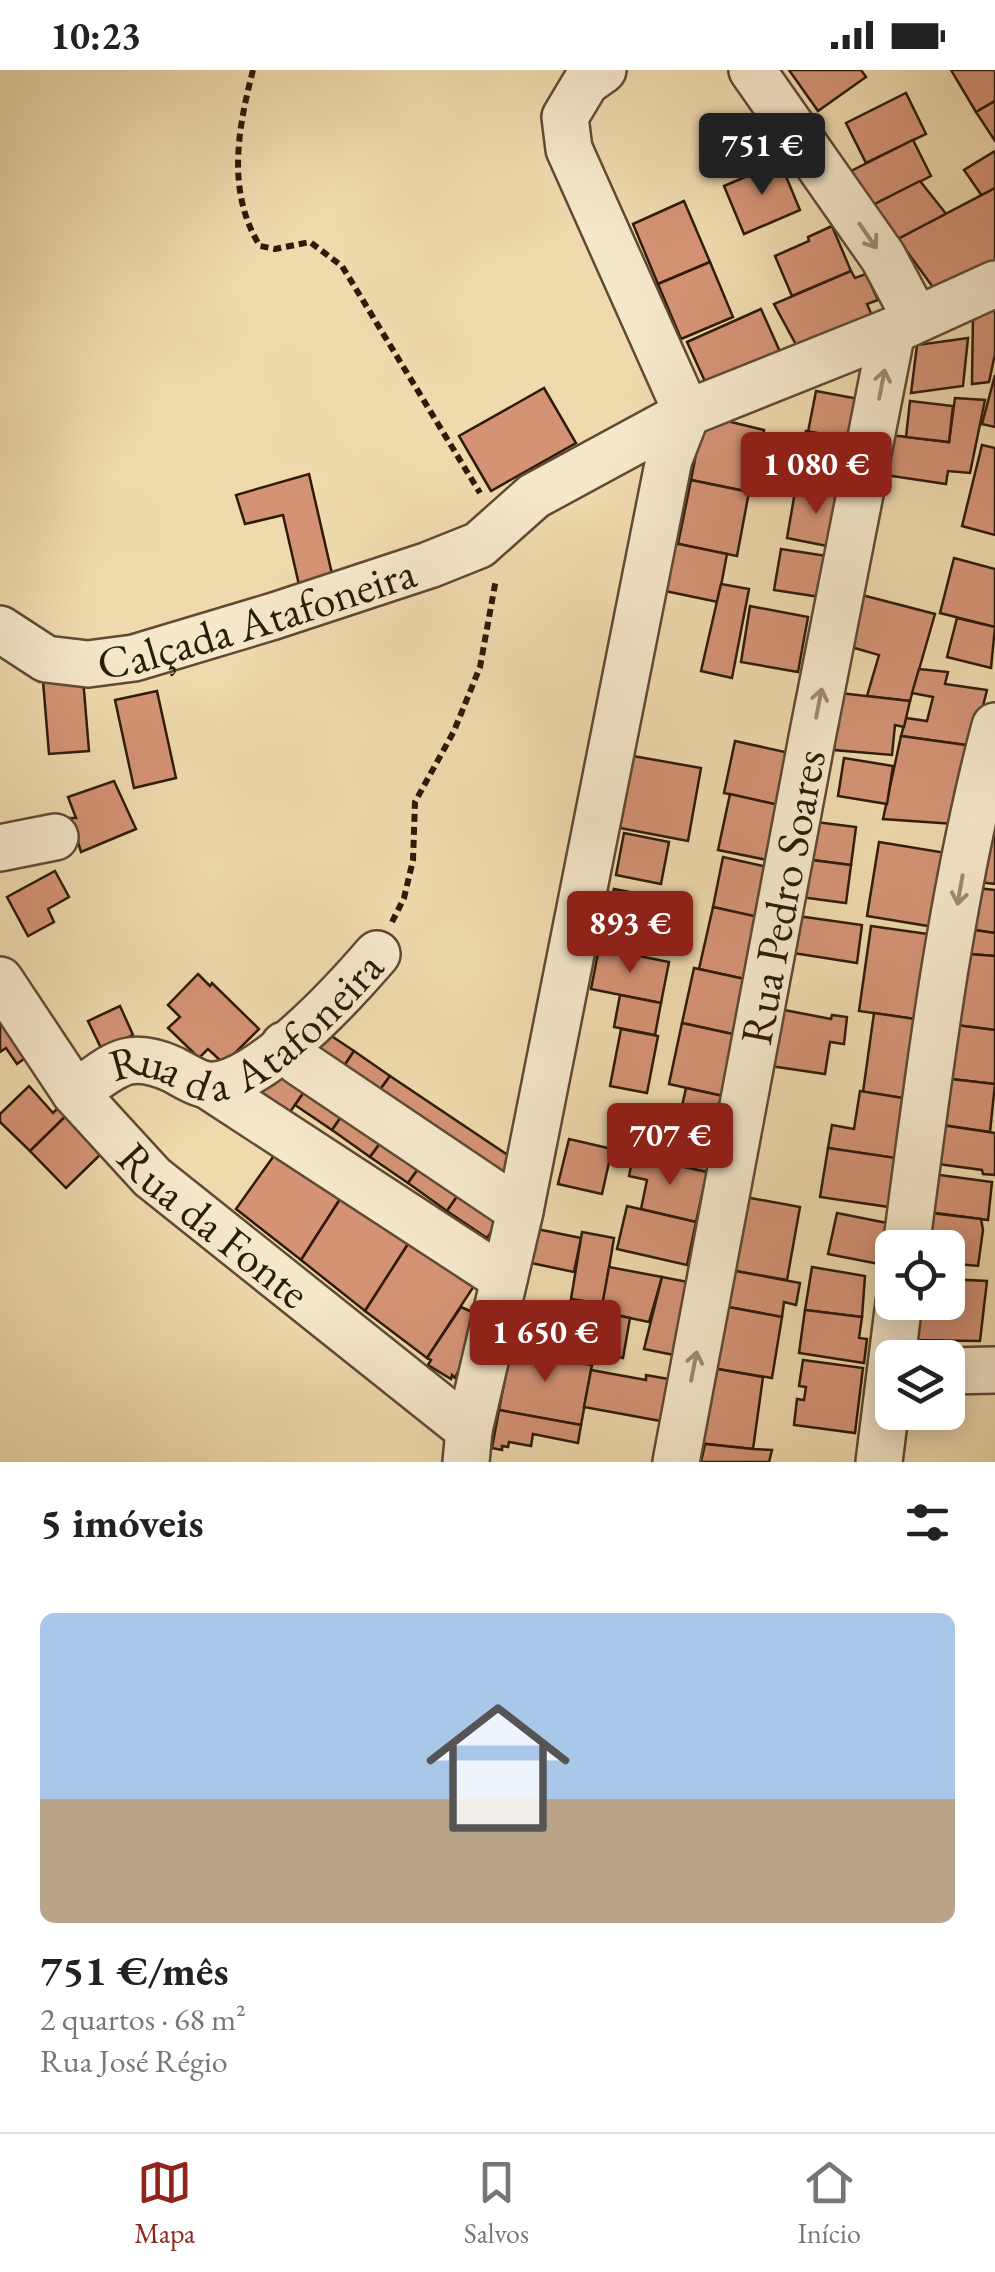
<!DOCTYPE html>
<html lang="pt">
<meta charset="utf-8">
<style>
body{margin:0;font-family:"EB Garamond",serif;background:#f6f6f6;color:#222;height:100vh;display:flex;flex-direction:column;font-size:38px;white-space:nowrap}
*{box-sizing:border-box;margin:0}
p{font-size:32px;color:#767676}
.icon{flex:none;width:55px;height:55px;fill:none;stroke:currentColor;stroke-width:2;stroke-linecap:round;stroke-linejoin:round}
.map{position:relative;height:1392px;overflow:hidden}
.panel{display:flex;flex-direction:column;background:#fff;flex:1}
.panel>*{flex:none}
.fabs{position:absolute;left:875px;top:1160px;display:grid;gap:20px}
.fabs a{display:grid;place-items:center;width:90px;height:90px;border-radius:15px;background:#fff;box-shadow:0 5px 25px #0003;font-size:50px}
.price{position:absolute;translate:-50% -85px;padding:0 22px;border-radius:10px;background:#8f2418;color:#fff;font-size:32px;line-height:65px;filter:drop-shadow(0 2px 5px #0008)}
.price::after{content:'';position:absolute;left:50%;top:60px;width:30px;height:22px;margin-left:-15px;background:inherit;clip-path:polygon(0 0,100% 0,50% 100%)}
.price.selected{background:#222;color:#fff}
ul{padding:0;list-style:none}
li{display:grid;align-content:center;gap:20px;height:530px;padding:0 40px}
li span{display:grid;place-items:center;height:310px;border-radius:15px;color:#555}
li>.icon{margin-inline-start:auto}
span .icon{width:180px;height:180px;fill:#fffc;stroke-width:1}
li b{font-size:42px}
h2{display:flex;justify-content:space-between;align-items:center;height:120px;padding:0 40px;font-size:42px}
.status{display:flex;justify-content:space-between;align-items:center;height:70px;padding:0 50px;background:#fff;direction:ltr}
.status svg{height:28px;fill:currentColor}
.dock{display:flex;justify-content:space-around;align-items:center;height:140px;border-top:2px solid #e0e0e0;background:#fff;font-size:28px;color:#767676}
.dock a{display:grid;justify-items:center;gap:5px}
.dock .selected{color:#8f2418}
.map>svg:first-child{display:block}
.building{fill:#d49375;stroke:#2f1a09;stroke-width:2.5}
.lines{fill:none;stroke-linecap:round;stroke-linejoin:round}
.minor-casing{stroke:#5f4a32;stroke-width:50}
.path{stroke:#2f1a09;stroke-width:6;stroke-dasharray:8 5;stroke-linecap:butt}
.minor{stroke:#f5e7ca;stroke-width:45}
.oneway{stroke:#9c8b73}
.labels{text-anchor:middle;stroke-width:8;stroke-linejoin:round;paint-order:stroke}
.street-label{font-size:45px;fill:#2f1a09;stroke:#f5e7ca}
</style>
<div class="status"><b>10:23</b><svg viewBox="0 0 49 12"><path d="M0 12V9h3v3zM5 12V6h3v6zM10 12V3h3v9zM15 12V0h3v12zM26 1h20v11H26zM47 4h2v5h-2z"/></svg></div>
<div class="map">
<svg width="995" height="1392" viewBox="0 0 995 1392">
<rect width="100%" height="100%" fill="#efdaad"/>
<filter id="stains"><feTurbulence type="fractalNoise" baseFrequency=".002" numOctaves="4"/><feColorMatrix values="0 0 0 0 .2 0 0 0 0 .09 0 0 0 0 .02 0 0 0 .5 -.17"/></filter>
<radialGradient id="worn" r=".72"><stop offset=".6" stop-color="#630" stop-opacity="0"/><stop offset="1" stop-color="#630" stop-opacity=".3"/></radialGradient>
<g class="building">
<polygon points="789,0 861,0 866,7 818,41"/>
<polygon points="951,0 995,0 995,31 976,42"/>
<polygon points="906,23 926,64 866,93 846,53"/>
<polygon points="995,31 995,71 976,42"/>
<polygon points="913,70 931,106 869,137 851,101"/>
<polygon points="995,81 995,118 982,126 964,100"/>
<polygon points="780,92 800,140 744,164 724,116"/>
<polygon points="920,111 947,145 895,171 869,137"/>
<polygon points="995,118 995,194 935,220 898,169"/>
<polygon points="684,131 710,192 658,214 633,154"/>
<polygon points="832,156 851,201 792,226 775,186 809,171 808,167"/>
<polygon points="710,192 733,247 681,269 658,214"/>
<polygon points="851,201 855,208 866,204 878,230 867,234 874,250 800,282 774,234"/>
<polygon points="995,238 995,284 989,312 972,314 973,244"/>
<polygon points="761,239 781,284 708,318 687,272"/>
<polygon points="968,268 963,316 911,323 917,275"/>
<polygon points="995,305 995,357 982,354"/>
<polygon points="544,318 576,373 491,421 459,366"/>
<polygon points="816,321 864,330 856,370 808,362"/>
<polygon points="955,328 985,330 970,403 948,401 946,414 885,405 890,365 949,372"/>
<polygon points="910,331 953,336 949,372 906,367"/>
<polygon points="727,351 764,360 755,423 691,410 700,363"/>
<polygon points="806,361 856,370 846,426 796,416"/>
<polygon points="982,375 995,378 995,465 962,456"/>
<polygon points="309,404 335,517 302,528 283,445 245,454 236,425"/>
<polygon points="691,410 749,422 737,486 678,474"/>
<polygon points="796,416 846,426 837,478 787,468"/>
<polygon points="674,473 727,484 718,532 665,521"/>
<polygon points="781,479 827,486 820,527 774,520"/>
<polygon points="954,488 995,499 995,557 940,543"/>
<polygon points="721,514 749,519 732,608 701,601"/>
<polygon points="858,524 935,544 910,631 867,626 879,585 848,576"/>
<polygon points="750,536 808,547 798,602 741,592"/>
<polygon points="957,548 995,557 991,598 947,587"/>
<polygon points="919,599 948,602 945,614 987,620 973,676 901,666 906,648 927,651 933,627 912,623"/>
<polygon points="83,608 89,681 49,684 43,611"/>
<polygon points="157,621 176,708 134,718 115,630"/>
<polygon points="840,623 910,631 904,657 895,655 892,685 834,680"/>
<polygon points="901,666 973,676 954,754 883,749"/>
<polygon points="735,671 794,684 783,736 724,723"/>
<polygon points="633,686 701,698 688,771 620,758"/>
<polygon points="844,688 893,696 887,734 838,726"/>
<polygon points="114,711 136,759 81,782 71,748 76,748 68,727"/>
<polygon points="730,724 783,736 772,791 718,780"/>
<polygon points="995,746 995,814 978,812"/>
<polygon points="816,752 856,757 851,795 812,790"/>
<polygon points="624,763 669,772 661,814 616,805"/>
<polygon points="879,772 946,783 934,857 867,846"/>
<polygon points="723,787 767,797 756,847 713,837"/>
<polygon points="804,789 851,795 846,833 800,827"/>
<polygon points="55,801 69,827 48,839 54,852 28,866 7,827"/>
<polygon points="968,817 995,820 995,863 961,858"/>
<polygon points="614,819 656,827 650,854 609,846"/>
<polygon points="713,837 763,848 749,910 699,899"/>
<polygon points="798,846 862,855 857,893 793,883"/>
<polygon points="871,856 928,864 915,949 859,941"/>
<polygon points="961,858 995,863 995,886 956,883"/>
<polygon points="599,878 669,892 661,933 591,919"/>
<polygon points="956,883 995,886 995,960 948,954"/>
<polygon points="694,898 749,910 737,965 682,953"/>
<polygon points="198,904 210,916 212,913 259,959 224,994 208,979 199,988 168,958 180,947 168,935"/>
<polygon points="620,925 661,933 655,965 614,957"/>
<polygon points="120,936 133,965 102,980 88,951"/>
<polygon points="0,937 32,983 17,994 6,978 0,982"/>
<polygon points="779,939 831,949 832,945 847,947 844,974 830,972 825,1004 770,996"/>
<polygon points="874,943 915,949 903,1028 863,1022"/>
<polygon points="682,953 737,965 723,1026 669,1014"/>
<polygon points="948,954 995,960 995,1014 942,1008"/>
<polygon points="621,959 658,966 647,1023 610,1016"/>
<polygon points="324,961 354,981 336,1008 298,981"/>
<polygon points="354,981 390,1006 371,1032 336,1008"/>
<polygon points="283,988 313,1009 288,1045 258,1024"/>
<polygon points="390,1006 524,1096 511,1124 371,1032"/>
<polygon points="942,1008 995,1014 990,1062 935,1054"/>
<polygon points="313,1009 350,1034 332,1060 295,1035"/>
<polygon points="29,1016 53,1043 60,1036 73,1039 30,1081 0,1052 0,1044"/>
<polygon points="686,1018 723,1026 707,1102 669,1094"/>
<polygon points="860,1021 909,1029 901,1089 828,1078 832,1055 854,1059"/>
<polygon points="350,1034 389,1061 370,1087 332,1060"/>
<polygon points="73,1039 104,1081 66,1118 30,1081"/>
<polygon points="935,1054 995,1063 995,1105 983,1104 982,1100 930,1093"/>
<polygon points="389,1061 426,1088 408,1113 370,1087"/>
<polygon points="569,1069 612,1079 602,1124 558,1114"/>
<polygon points="828,1078 896,1088 889,1137 820,1127"/>
<polygon points="278,1080 342,1126 301,1190 236,1139"/>
<polygon points="633,1086 707,1102 696,1152 641,1139 647,1110 629,1106"/>
<polygon points="426,1088 465,1115 447,1141 408,1113"/>
<polygon points="925,1103 992,1112 988,1150 920,1141"/>
<polygon points="465,1115 504,1142 487,1168 447,1141"/>
<polygon points="342,1126 408,1174 365,1241 301,1190"/>
<polygon points="745,1127 800,1137 787,1210 730,1200 733,1181 739,1182 746,1145 742,1144"/>
<polygon points="627,1136 696,1152 687,1195 617,1179"/>
<polygon points="837,1143 887,1153 879,1194 828,1184"/>
<polygon points="931,1143 981,1149 983,1160 978,1196 948,1193 948,1178 927,1178"/>
<polygon points="537,1159 581,1168 574,1202 531,1193"/>
<polygon points="582,1162 614,1168 603,1234 571,1229"/>
<polygon points="408,1174 474,1216 427,1288 365,1241"/>
<polygon points="609,1197 662,1207 649,1252 601,1242"/>
<polygon points="812,1197 865,1206 862,1247 805,1240"/>
<polygon points="730,1200 800,1213 796,1235 784,1232 782,1247 723,1236"/>
<polygon points="662,1207 688,1212 679,1286 644,1279"/>
<polygon points="948,1209 987,1211 980,1271 908,1270 913,1232 948,1232"/>
<polygon points="573,1230 603,1234 592,1295 557,1290 562,1249 569,1250"/>
<polygon points="723,1236 782,1247 772,1308 712,1298"/>
<polygon points="461,1237 479,1245 467,1295 462,1293 455,1308 452,1305 451,1309 428,1295 431,1290 427,1288"/>
<polygon points="805,1240 862,1247 859,1268 867,1269 864,1293 799,1283"/>
<polygon points="601,1242 630,1248 623,1288 595,1282"/>
<polygon points="512,1272 556,1281 557,1290 592,1295 581,1355 499,1340"/>
<polygon points="803,1290 863,1298 855,1363 794,1355 797,1329 804,1330 806,1317 799,1316"/>
<polygon points="712,1298 763,1307 753,1379 699,1373"/>
<polygon points="591,1300 646,1310 646,1305 674,1310 666,1352 584,1337"/>
<polygon points="499,1340 581,1355 578,1373 533,1364 531,1376 509,1372 508,1377 502,1376 502,1380 492,1378"/>
<polygon points="705,1374 753,1379 772,1380 769,1392 701,1392"/>
</g>
<g class="lines">
<defs>
<g id="minor">
<polyline points="752,0 883,187 916,249"/>
<path id="s1" d="M0,559l46,30 42,5 46,-6 140,-42 155,-51 50,-20 55,-49 153,-83 205,-82 103,-47"/>
<polyline points="0,778 55,767"/>
<path id="s2" d="M0,910l75,113 77,84 317,253"/>
<polyline points="284,975 299,992 520,1141"/>
<polyline points="207,1015 504,1209"/>
<path id="s3" d="M75,1023c38,-25 50,-45 97,-24 10,5 25,15 36,16 49,4 138,-95 169,-131"/>
<path d="M906,1178c23,-175 44,-351 89,-522"/>
<polyline points="948,1301 995,1300"/>
<polyline points="466,1392 469,1360 520,1141 669,389 687,343 569,79 565,47 586,12 603,0"/>
<path id="s4" d="M676,1392l136,-724 80,-407"/>
<polyline points="879,1392 899,1232"/>
</g>
</defs>
<use href="#minor" class="minor-casing"/>
<g class="path">
<path d="M253,0c-15,58 -27,122 7,176l15,3 35,-7 32,24 138,227"/>
<polyline points="392,852 404,828 413,790 415,732 454,661 480,597 496,509"/>
</g>
<use href="#minor" class="minor"/>
</g>
<defs><path id="oneway-shaft" d="M-6 0H5M1.5-3L5.5 0L1.5 3" fill="none" stroke-width="1.6" stroke-linecap="round" stroke-linejoin="round" transform="scale(2.5)"/></defs>
<g class="oneway">
<use href="#oneway-shaft" transform="translate(868 166) rotate(55)"/>
<use href="#oneway-shaft" transform="translate(882 314) rotate(-79)"/>
<use href="#oneway-shaft" transform="translate(819 633) rotate(-79)"/>
<use href="#oneway-shaft" transform="translate(960 820) rotate(100)"/>
<use href="#oneway-shaft" transform="translate(694 1296) rotate(-79)"/>
</g>
<g class="labels">
<g class="street-label">
<text dy="16" stroke="none"><textPath href="#s1" startOffset="272">Calçada Atafoneira</textPath></text>
<text dy="16" stroke="none"><textPath href="#s4" startOffset="575">Rua Pedro Soares</textPath></text>
<text dy="16" stroke="none"><textPath href="#s3" startOffset="202">Rua da Atafoneira</textPath></text>
<text dy="16" stroke="none"><textPath href="#s2" startOffset="328">Rua da Fonte</textPath></text>
</g>
</g>
<rect width="100%" height="100%" filter="url(#stains)"/>
<rect width="100%" height="100%" fill="url(#worn)"/>
</svg>
<div class="fabs">
<a><svg class="icon" aria-label="locate" viewBox="0 0 24 24"><circle cx="12" cy="12" r="6"/><path d="M12 2v4M12 18v4M2 12h4M18 12h4"/></svg></a>
<a><svg class="icon" aria-label="layers" viewBox="0 0 24 24"><path d="M12 4l9 5-9 5-9-5zM3 14l9 5 9-5"/></svg></a>
</div>
<b class="price selected" style="left:762px;top:128px">751 €</b>
<b class="price" style="left:816px;top:447px">1 080 €</b>
<b class="price" style="left:630px;top:906px">893 €</b>
<b class="price" style="left:670px;top:1118px">707 €</b>
<b class="price" style="left:545px;top:1315px">1 650 €</b>
</div>
<section class="panel">
<h2>5 imóveis<svg class="icon" aria-label="filters" viewBox="0 0 24 24"><path d="M4 7h16M4 17h16"/><circle cx="9" cy="7" r="2"/><circle cx="15" cy="17" r="2"/></svg></h2>
<ul>
<li><span style="background:linear-gradient(#a9c7e8 60%,#b9a48a 0)"><svg class="icon" aria-label="home" viewBox="0 0 24 24"><path d="M3 11l9-7 9 7M6 9v11h12V9"/></svg></span><div><b>751 €/mês</b><p>2 quartos · 68 m²</p><p>Rua José Régio</p></div></li>
</ul>
</section>
<nav class="dock">
<a class="selected"><svg class="icon" aria-label="map" viewBox="0 0 24 24"><path d="M3 6l6-2 6 2 6-2v14l-6 2-6-2-6 2zM9 4v14M15 6v14"/></svg>Mapa</a>
<a><svg class="icon" aria-label="saved" viewBox="0 0 24 24"><path d="M7 4h10v16l-5-4-5 4z"/></svg>Salvos</a>
<a><svg class="icon" aria-label="home" viewBox="0 0 24 24"><path d="M3 11l9-7 9 7M6 9v11h12V9"/></svg>Início</a>
</nav>
